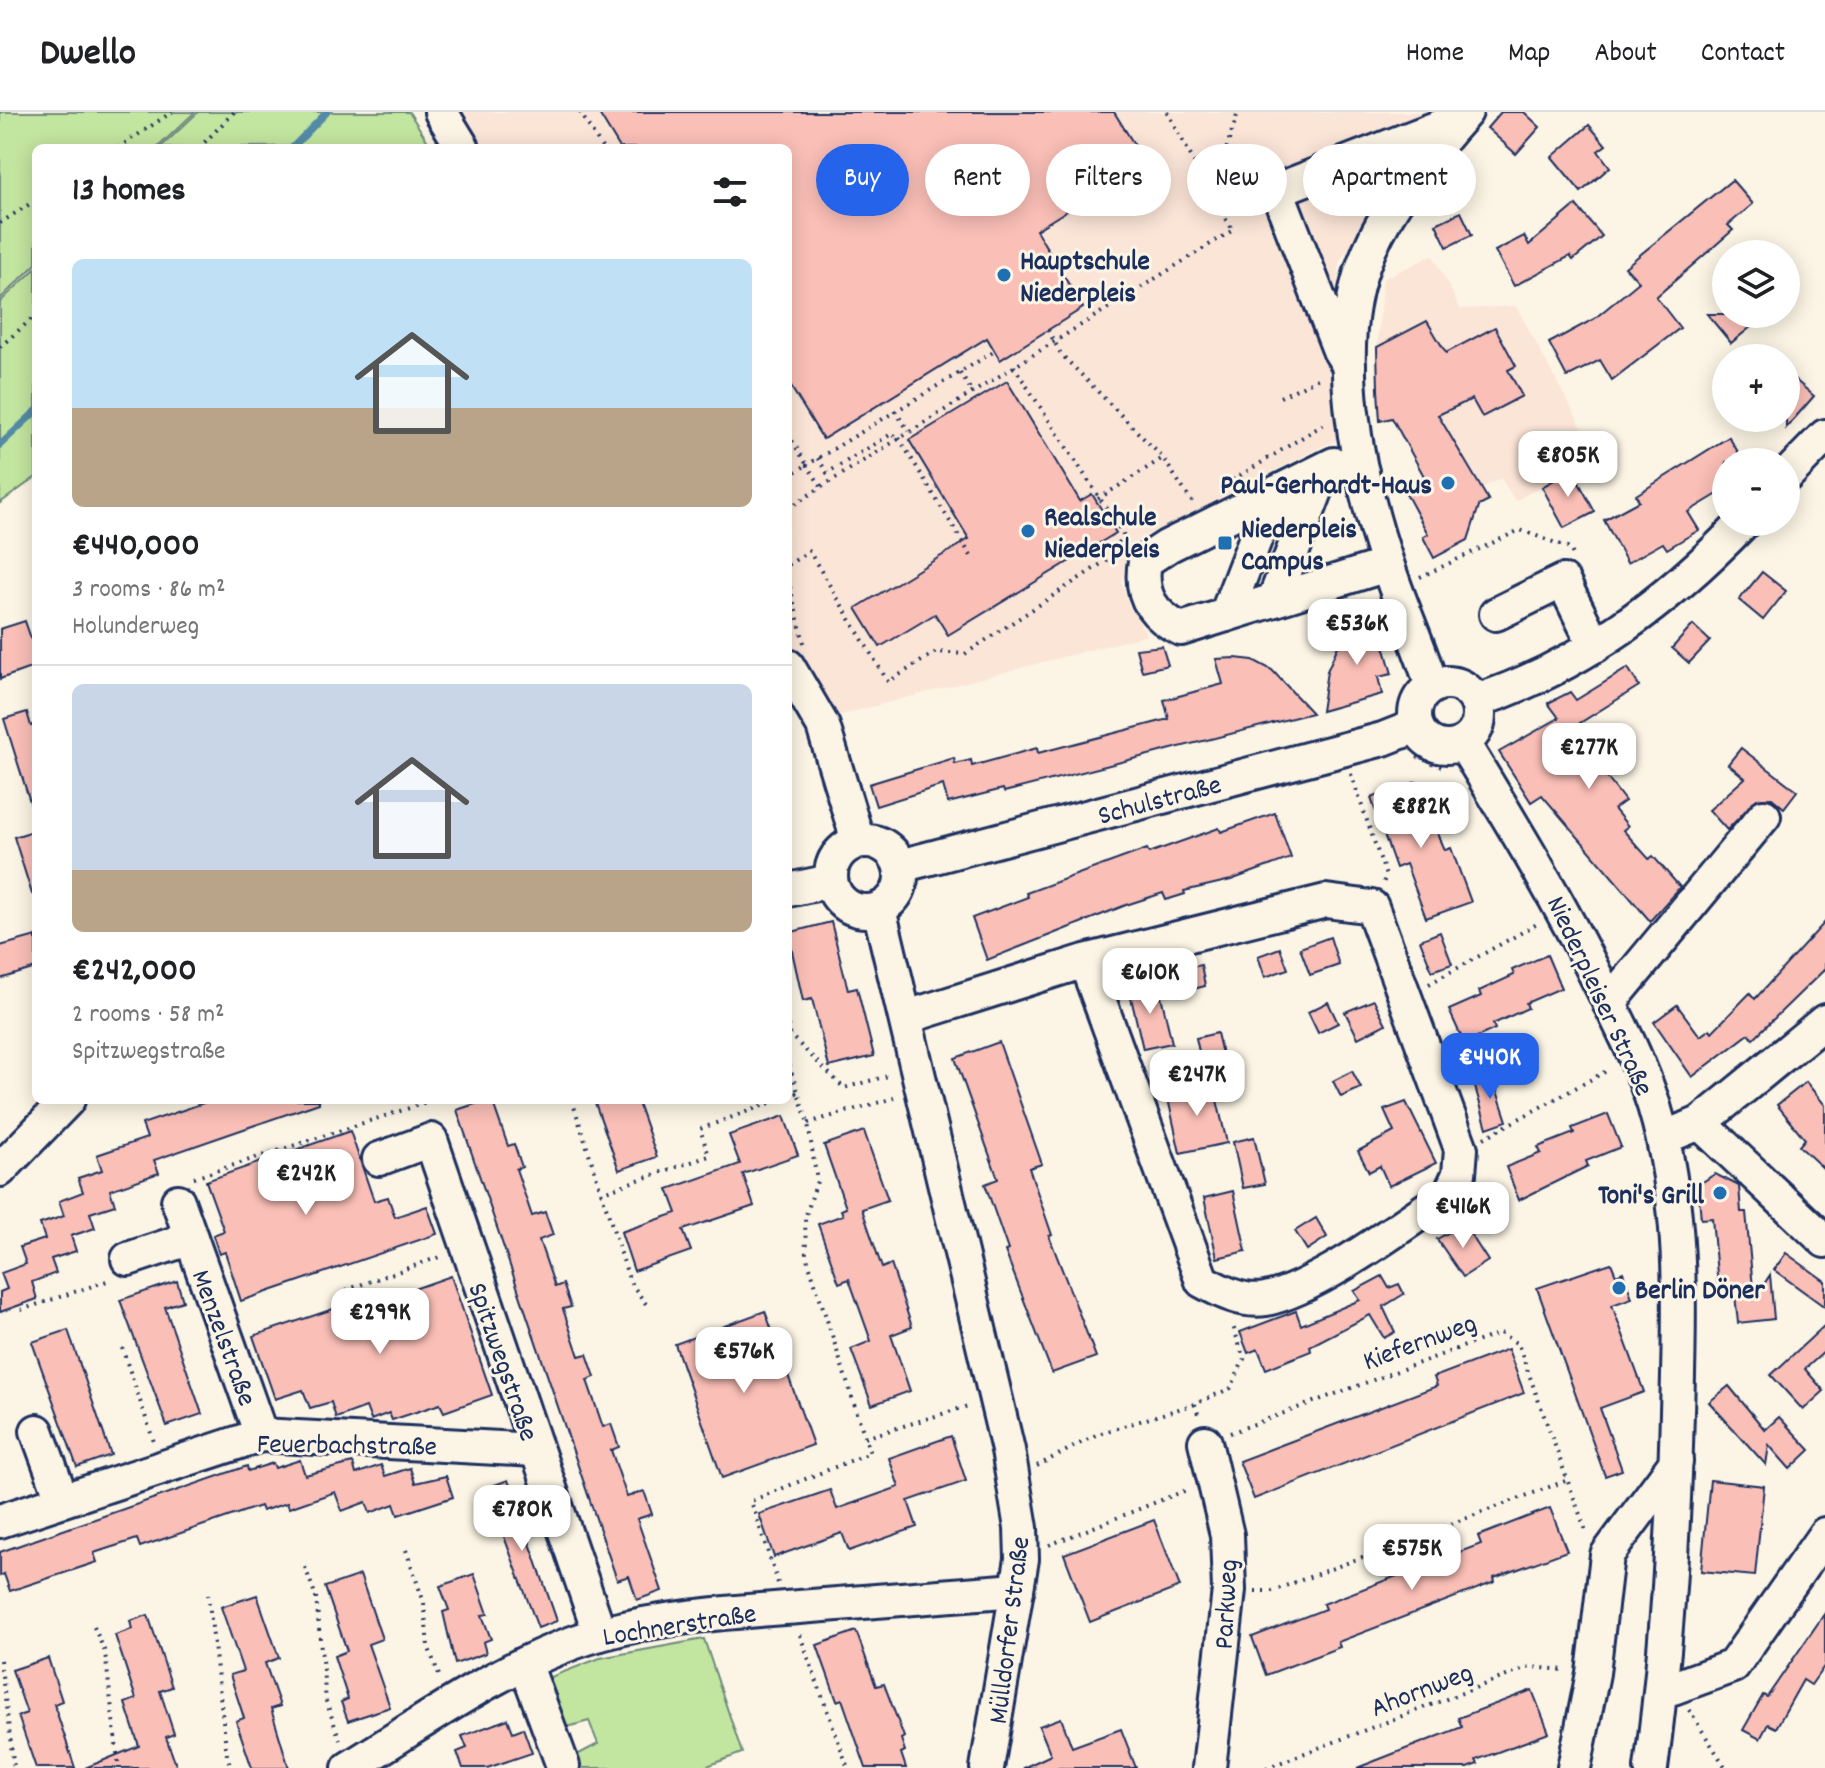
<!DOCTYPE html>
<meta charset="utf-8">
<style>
body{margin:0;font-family:Dekko,sans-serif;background:#f2f2f2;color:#202124;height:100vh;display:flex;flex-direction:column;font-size:30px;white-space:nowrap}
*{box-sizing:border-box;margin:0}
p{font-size:26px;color:#757577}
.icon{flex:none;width:44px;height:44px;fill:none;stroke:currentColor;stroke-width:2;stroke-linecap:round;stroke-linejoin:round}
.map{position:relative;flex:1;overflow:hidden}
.details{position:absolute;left:32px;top:32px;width:760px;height:960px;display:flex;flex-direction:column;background:#fff;border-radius:12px;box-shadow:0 4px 20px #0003}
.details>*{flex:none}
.hud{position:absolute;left:816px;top:32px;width:760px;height:72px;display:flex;gap:16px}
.controls{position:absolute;left:1712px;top:128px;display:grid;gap:16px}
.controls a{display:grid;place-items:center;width:88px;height:88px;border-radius:50%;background:#fff;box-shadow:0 4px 20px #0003;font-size:40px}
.price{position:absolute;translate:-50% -68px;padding:0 18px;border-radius:16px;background:#fff;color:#222;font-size:26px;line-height:52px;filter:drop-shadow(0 2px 4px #0008)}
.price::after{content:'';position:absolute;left:50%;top:48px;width:24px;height:18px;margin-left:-12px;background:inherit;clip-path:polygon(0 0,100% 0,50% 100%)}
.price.current{background:#2563eb;color:#fff}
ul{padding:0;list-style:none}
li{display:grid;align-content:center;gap:16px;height:424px;padding:0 40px}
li+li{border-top:2px solid #e0e0e0}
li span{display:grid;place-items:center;height:248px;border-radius:12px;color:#555}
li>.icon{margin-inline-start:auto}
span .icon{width:144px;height:144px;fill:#fffc;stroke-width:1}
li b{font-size:34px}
h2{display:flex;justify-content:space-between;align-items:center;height:96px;padding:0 40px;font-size:34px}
.pill{padding:0 28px;border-radius:36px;background:#fff;box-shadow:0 4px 20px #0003;font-size:28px;line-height:72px}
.pill.current{background:#2563eb;color:#fff}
header{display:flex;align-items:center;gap:48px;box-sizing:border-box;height:112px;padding:0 40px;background:#fff;border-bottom:2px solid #e0e0e0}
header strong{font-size:38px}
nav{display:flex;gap:44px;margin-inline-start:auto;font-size:28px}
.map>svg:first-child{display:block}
.built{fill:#fbe5d7}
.green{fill:#c2e59f;stroke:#6e8a7e;stroke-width:2}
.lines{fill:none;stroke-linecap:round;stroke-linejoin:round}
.stream{stroke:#538ba6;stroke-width:7}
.building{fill:#fabfb7;stroke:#1b2f5e;stroke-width:2}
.minor-casing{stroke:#1b2f5e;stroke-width:38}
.path{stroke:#1b2f5e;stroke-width:4;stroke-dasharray:2 6;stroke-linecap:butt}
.minor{stroke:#fcf5e5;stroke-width:32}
.poi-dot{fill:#1f6fb2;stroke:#fcf5e5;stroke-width:3}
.labels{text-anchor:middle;stroke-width:6;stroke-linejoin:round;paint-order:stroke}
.poi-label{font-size:28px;font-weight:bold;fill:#1b2f5e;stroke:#fcf5e5;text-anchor:start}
.street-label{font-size:28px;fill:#1b2f5e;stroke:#fcf5e5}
</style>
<header>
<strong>Dwello</strong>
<nav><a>Home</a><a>Map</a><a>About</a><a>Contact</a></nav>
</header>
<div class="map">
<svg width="1825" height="1656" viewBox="0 0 1825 1656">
<rect width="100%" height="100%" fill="#fcf5e5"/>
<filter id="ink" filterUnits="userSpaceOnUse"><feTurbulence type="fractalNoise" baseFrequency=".0125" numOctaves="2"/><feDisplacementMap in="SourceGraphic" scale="16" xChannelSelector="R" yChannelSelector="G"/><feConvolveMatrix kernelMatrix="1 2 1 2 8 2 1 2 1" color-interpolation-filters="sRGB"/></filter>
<g filter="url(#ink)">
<g class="built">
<polygon points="462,0 1442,0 1339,150 1335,283 1341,325 1138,428 1125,449 1122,471 1129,494 1147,523 833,605 788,539 788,36 483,36"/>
<polygon points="1433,143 1460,197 1516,194 1597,344 1515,389 1501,366 1482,376 1465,345 1461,346 1392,306 1380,309 1377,235 1383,167"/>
</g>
<g class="green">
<polygon points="0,0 195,0 157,36 36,36 36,152 0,187"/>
<polygon points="198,0 409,0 430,33 160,36"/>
<polygon points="36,156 36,365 0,391 0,190"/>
<polygon points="704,1527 742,1641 702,1656 578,1656 575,1644 598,1632 589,1609 560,1617 548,1566 600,1546"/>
</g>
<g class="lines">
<g class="stream">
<polyline points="292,36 327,0"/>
<polyline points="0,333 36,299"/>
</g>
</g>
<g class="building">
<polygon points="598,0 1114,0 1145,50 1036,118 1083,196 1000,248 987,226 823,327 788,270 788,36 620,36"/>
<polygon points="1501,0 1524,0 1540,15 1516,42 1487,16"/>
<polygon points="1589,13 1606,33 1598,39 1610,55 1581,80 1552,45"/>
<polygon points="1732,68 1753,92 1728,113 1733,118 1656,185 1680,216 1612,268 1600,248 1567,265 1549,231 1594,207 1639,170 1625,155"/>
<polygon points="1576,93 1602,124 1573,148 1570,144 1514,174 1495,139 1524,124 1529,133"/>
<polygon points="1461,100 1472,123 1447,135 1436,112"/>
<polygon points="1707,202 1767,202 1731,231"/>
<polygon points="1427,209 1446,241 1495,215 1516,254 1508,258 1522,284 1482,305 1472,287 1438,303 1489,389 1479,394 1468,428 1434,446 1423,425 1428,422 1404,378 1425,366 1392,306 1380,309 1378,278 1377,235"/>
<polygon points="1786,260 1814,284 1786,316"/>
<polygon points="1007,269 1080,389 1092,382 1116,421 948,523 935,502 880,535 856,496 969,427 909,328"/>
<polygon points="1729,325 1744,350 1726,350 1726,377 1688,400 1699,418 1667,437 1663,431 1627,451 1604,408 1639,389 1636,383"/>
<polygon points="1572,358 1595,400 1564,416 1542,375"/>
<polygon points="1762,460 1786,479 1763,508 1739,488"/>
<polygon points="1376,505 1392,562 1378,565 1382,582 1321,599 1327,559 1338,534 1352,517"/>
<polygon points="25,509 36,541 36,554 0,567 0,517"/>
<polygon points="1693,513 1710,529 1689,551 1672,536"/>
<polygon points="1162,534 1168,553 1142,559 1136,537"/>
<polygon points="1235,546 1253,548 1272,558 1312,601 1004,680 1003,677 948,691 943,673 876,694 869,672 954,646 955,652 971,648 972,654 1037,636 1038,641 1169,607 1164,588 1223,572 1216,547"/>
<polygon points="1628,556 1639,574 1580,611 1615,655 1605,663 1625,689 1614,697 1628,714 1623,718 1649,747 1653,744 1680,775 1650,809 1542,683 1531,690 1499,640 1559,606 1548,591 1570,580 1576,588"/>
<polygon points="27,600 31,614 36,613 36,692 31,693 4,607"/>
<polygon points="1741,636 1797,679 1784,696 1772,686 1757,687 1727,718 1709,698 1745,666 1728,652"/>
<polygon points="1416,670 1445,738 1451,736 1471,790 1426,806 1406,752 1396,756 1371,686"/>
<polygon points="1275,701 1291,746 1231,768 1184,779 1185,782 1166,788 1163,781 1126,793 987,848 972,806 1028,785 1026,781 1147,737 1149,741 1219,716 1221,720"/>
<polygon points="36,718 36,781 32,782 14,725"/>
<polygon points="831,810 848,878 857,876 874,944 829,955 812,887 803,889 788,821"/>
<polygon points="1825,810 1825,857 1753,927 1749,922 1692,965 1654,910 1677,893 1700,924 1710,917 1712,920 1750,881 1755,887"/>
<polygon points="1440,820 1452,852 1432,859 1420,828"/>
<polygon points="36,824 36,856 0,867 0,834"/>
<polygon points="1330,825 1339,853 1310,863 1300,836"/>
<polygon points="1280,836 1288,857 1265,865 1258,844"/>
<polygon points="1547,843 1561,876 1526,891 1528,896 1493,912 1495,917 1464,931 1449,898 1481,884 1479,879 1514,863 1512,858"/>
<polygon points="1201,853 1205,874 1182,880 1178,858"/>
<polygon points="1158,871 1172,931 1143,937 1129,877"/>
<polygon points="1374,888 1386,912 1358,926 1345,900"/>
<polygon points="1328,890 1338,911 1318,921 1308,900"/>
<polygon points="1217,921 1228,967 1206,972 1196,926"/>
<polygon points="999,930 1042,1052 1029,1056 1052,1123 1049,1124 1096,1245 1052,1261 1005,1139 1008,1138 985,1072 998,1067 955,946"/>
<polygon points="1352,959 1361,976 1341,985 1333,969"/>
<polygon points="1491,961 1507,1009 1487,1016 1473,968"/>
<polygon points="1806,970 1825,993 1825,1058 1799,1034 1805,1027 1777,993"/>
<polygon points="1213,971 1227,1031 1180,1041 1167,982"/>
<polygon points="212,988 319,988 319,991 154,1048 159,1061 110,1078 115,1093 90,1101 95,1116 71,1124 76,1139 51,1147 56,1161 32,1170 37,1187 0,1200 0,1180 7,1177 1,1161 26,1152 20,1135 45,1127 40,1112 64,1104 59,1089 83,1080 78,1066 102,1058 97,1043 147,1026 142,1012"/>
<polygon points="487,988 492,988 508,1034 514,1032 522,1055 516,1057 532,1104 545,1100 553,1123 539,1128 555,1175 563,1172 571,1195 563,1197 579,1244 587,1242 595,1265 587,1268 603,1315 611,1312 619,1335 611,1338 627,1385 644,1379 652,1402 637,1407 662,1479 637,1488 629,1464 617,1468 457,998"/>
<polygon points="594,988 637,988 657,1045 619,1058"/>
<polygon points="1406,990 1436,1051 1389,1074 1380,1054 1369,1060 1358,1039 1394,1020 1384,998"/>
<polygon points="1608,1002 1621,1035 1586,1049 1588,1054 1519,1088 1506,1055 1541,1041 1538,1035 1574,1021 1572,1016"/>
<polygon points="784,1004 798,1043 743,1062 754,1094 683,1118 691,1139 634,1159 621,1120 677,1101 668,1077 740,1052 729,1023"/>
<polygon points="350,1019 374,1089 388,1085 395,1105 427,1094 437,1122 241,1189 225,1140 219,1142 213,1123 224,1119 206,1069"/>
<polygon points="864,1019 888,1088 862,1097 882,1156 891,1152 912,1215 891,1223 910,1279 872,1293 851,1237 871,1229 849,1167 839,1171 818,1112 843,1103 841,1098 846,1096 824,1033"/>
<polygon points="1254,1025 1265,1072 1243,1076 1233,1030"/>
<polygon points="1715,1062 1739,1074 1741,1100 1746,1100 1754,1187 1770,1163 1774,1207 1738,1211 1734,1173 1718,1174 1712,1106 1701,1107 1698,1073"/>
<polygon points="1233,1079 1246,1139 1217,1146 1204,1086"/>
<polygon points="1316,1106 1327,1125 1307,1138 1295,1119"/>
<polygon points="1464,1112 1488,1149 1463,1165 1437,1127"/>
<polygon points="1786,1141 1825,1169 1825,1195 1774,1158"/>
<polygon points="1611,1151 1616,1163 1623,1160 1632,1186 1612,1193 1644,1280 1600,1296 1622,1358 1605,1364 1537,1176"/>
<polygon points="451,1164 492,1283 444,1300 440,1292 392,1308 389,1301 371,1308 366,1295 336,1306 331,1290 310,1296 303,1278 275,1287 253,1224 351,1191 354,1198"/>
<polygon points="1382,1164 1389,1176 1399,1172 1404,1182 1383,1195 1395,1220 1384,1226 1370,1203 1310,1234 1311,1239 1266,1257 1258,1237 1248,1241 1240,1220 1296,1199 1301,1213 1360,1188 1354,1179"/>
<polygon points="177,1169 183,1189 165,1195 202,1302 167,1314 120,1188"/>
<polygon points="765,1199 813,1333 722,1366 675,1232"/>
<polygon points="1825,1213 1825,1239 1805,1257 1824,1279 1803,1298 1771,1263"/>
<polygon points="68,1218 111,1343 77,1355 32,1230"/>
<polygon points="1508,1237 1524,1281 1254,1387 1239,1349 1437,1274 1434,1265"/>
<polygon points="1729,1274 1765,1318 1779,1305 1810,1338 1790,1357 1769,1333 1766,1353 1709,1290"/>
<polygon points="951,1324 966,1369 908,1389 917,1415 849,1439 842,1421 774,1445 759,1402 830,1378 837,1397 899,1375 889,1346"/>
<polygon points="300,1348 305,1363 353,1351 356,1362 381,1353 385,1364 410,1356 415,1371 446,1364 453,1385 398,1403 394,1392 370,1401 366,1390 342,1399 335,1380 289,1396 287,1391 262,1399 260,1394 140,1435 137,1427 94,1441 97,1450 10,1479 4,1462 0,1464 0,1440 247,1354 248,1359 273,1351 275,1356"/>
<polygon points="508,1368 557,1509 538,1516 486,1376"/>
<polygon points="1710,1368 1764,1374 1755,1464 1701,1459"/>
<polygon points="1550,1396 1567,1439 1494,1466 1495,1470 1338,1530 1340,1535 1266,1563 1252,1525 1325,1497 1323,1492 1481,1432 1478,1424"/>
<polygon points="1154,1408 1180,1475 1090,1510 1064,1442"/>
<polygon points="474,1462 488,1502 482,1503 491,1527 483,1530 486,1541 455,1552 443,1500 449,1498 440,1474"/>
<polygon points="360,1463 382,1527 368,1532 390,1595 348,1609 341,1590 348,1587 334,1544 347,1539 325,1475"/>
<polygon points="257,1483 279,1546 265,1551 280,1594 271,1597 289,1656 252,1656 236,1609 244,1606 230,1563 243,1559 221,1495"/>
<polygon points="1825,1501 1825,1553 1811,1573 1803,1568 1776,1616 1768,1612 1760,1627 1743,1618 1763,1583 1767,1585"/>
<polygon points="148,1503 172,1575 160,1579 174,1622 166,1625 177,1656 85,1656 139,1634 125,1591 136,1587 115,1523 132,1517 130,1509"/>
<polygon points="856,1519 876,1574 884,1572 904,1625 901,1627 905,1639 901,1641 906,1656 866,1656 842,1587 837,1589 817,1533"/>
<polygon points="48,1546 62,1589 54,1592 75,1656 36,1656 18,1604 27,1601 12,1558"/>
<polygon points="1532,1578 1549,1621 1476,1648 1478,1652 1467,1656 1357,1656 1462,1615 1458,1606"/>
<polygon points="1061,1606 1072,1635 1121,1617 1136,1656 1023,1656 1051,1643 1039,1614"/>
<polygon points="508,1607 513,1620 523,1616 532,1641 487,1656 463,1656 457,1640 467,1636 462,1624"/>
</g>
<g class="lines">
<defs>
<g id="minor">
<polyline points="441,0 463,36"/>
<polyline points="1349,254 1339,238 1277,78 1457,8"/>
<path d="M1362,360l-28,-8 -166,82 -23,15c-6,33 7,54 36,68l206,-64"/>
<polyline points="1786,364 1825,324"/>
<polyline points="1274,488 1316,379"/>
<polyline points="1496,502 1563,469 1595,534"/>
<polyline points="1226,503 1265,402 1293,390"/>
<polyline points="788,554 823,614 858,729"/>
<circle cx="1447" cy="603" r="32"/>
<path d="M1432,574c-13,-41 -31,-79 -44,-120 -31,-91 -60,-223 -19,-315 22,-51 60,-98 97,-139"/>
<path d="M1476,589c105,-34 192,-100 268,-179"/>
<path d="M1463,631c50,82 98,161 140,247 19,38 38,75 51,116 30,99 26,204 23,306 -3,119 -10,238 -26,356"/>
<circle cx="866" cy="764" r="35"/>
<polyline points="900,754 1383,627 1416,614"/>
<polyline points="788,778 831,769"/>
<polyline points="879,797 1008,1338 1021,1416 1022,1447 987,1656"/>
<polyline points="1609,891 1764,704"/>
<path d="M907,905l178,-56 241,-60 46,6 89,242 -2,25 -9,19c-45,30 -133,96 -184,106 -23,4 -44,-7 -64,-18l-117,-320"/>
<polyline points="1700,1011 1825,1129"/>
<polyline points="1663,1026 1700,1011 1825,909"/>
<polyline points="379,1047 431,1028 600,1522"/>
<polyline points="0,1058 68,988"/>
<polyline points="178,1089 261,1323"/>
<polyline points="128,1147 191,1126"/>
<polyline points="37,1319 62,1387"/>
<polyline points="1205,1330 1227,1423 1229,1478 1209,1656"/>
<polyline points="0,1409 261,1323 535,1338"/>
<polyline points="525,1551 563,1654"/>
<polyline points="1662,1574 1673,1576 1733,1554 1825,1422"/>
<path d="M349,1656c80,-49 160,-108 251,-134 64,-18 133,-22 199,-27 73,-6 145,-11 218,-17"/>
<polyline points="1574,1656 1593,1561 1607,1443 1676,1350"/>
</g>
</defs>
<use href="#minor" class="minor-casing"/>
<g class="path">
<polyline points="580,0 602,36"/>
<polyline points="1167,0 1223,103 1252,88"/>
<polyline points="118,36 172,0"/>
<polyline points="199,36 234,0"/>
<polyline points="1212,82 1238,0"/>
<polyline points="0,111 36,88"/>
<polyline points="1048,218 1061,242 1163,346 1192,390"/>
<polyline points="0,235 36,203"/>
<polyline points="960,261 972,280"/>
<polyline points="1280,285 1321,265"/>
<polyline points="895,299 909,319"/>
<polyline points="788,322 807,353 788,364"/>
<polyline points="899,326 971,444"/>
<polyline points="818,346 827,361 893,321 897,327"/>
<polyline points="1233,368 1324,312"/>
<polyline points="821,374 807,353 995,239"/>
<polyline points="1098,387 1163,346"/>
<polyline points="788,396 1233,118 1223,103"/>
<polyline points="788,453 809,439 888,570 936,540 965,542 1113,444 1123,422 1013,253"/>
<polyline points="1420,465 1520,418 1570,436 1573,443"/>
<polyline points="788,467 804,531"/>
<polyline points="1417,645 1442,655"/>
<polyline points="1351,662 1386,764 1383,771"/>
<polyline points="1429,872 1537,812"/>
<polyline points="788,913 790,923 844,976 891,963"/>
<polyline points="788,984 799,980"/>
<polyline points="572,988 630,1170 646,1192"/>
<polyline points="808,1011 894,986"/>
<polyline points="1484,1026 1610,957"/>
<polyline points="194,1066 434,988"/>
<polyline points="600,1081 709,1044 700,1017 778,988"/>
<polyline points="346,1178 442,1144"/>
<polyline points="21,1198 110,1168"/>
<polyline points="122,1236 154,1330"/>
<polyline points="1195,1292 1199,1305"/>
<polyline points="1230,1321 1500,1221 1518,1232 1587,1422"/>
<polyline points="865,1326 971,1293"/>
<polyline points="1037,1354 1098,1322 1195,1292 1231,1276 1244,1247 1232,1211"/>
<polyline points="1049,1433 1189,1377"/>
<polyline points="406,1438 424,1491 428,1534 440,1566"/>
<polyline points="305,1455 316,1485 326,1589 341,1631"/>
<polyline points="778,1471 751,1389 870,1341 806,1143 805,1106 817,1069 808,1011 788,950"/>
<polyline points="1255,1479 1272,1479 1568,1368"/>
<polyline points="208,1482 227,1643 231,1656"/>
<polyline points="94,1515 105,1540 119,1656"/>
<polyline points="800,1523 848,1656"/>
<polyline points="0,1548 14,1656"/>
<polyline points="1689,1598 1726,1656"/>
<polyline points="1266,1656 1530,1555 1565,1558"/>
</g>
<use href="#minor" class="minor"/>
</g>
</g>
<g class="poi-dot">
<circle cx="1004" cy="163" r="8"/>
<circle cx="1448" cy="371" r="8"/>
<circle cx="1028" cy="419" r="8"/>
<rect x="1217" y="423" width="16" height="16" rx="4"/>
<circle cx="1720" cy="1081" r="8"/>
<circle cx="1619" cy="1176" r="8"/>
</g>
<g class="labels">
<g class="poi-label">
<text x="1020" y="157">Hauptschule<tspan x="1020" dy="32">Niederpleis</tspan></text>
<text x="1432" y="381" text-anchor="end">Paul-Gerhardt-Haus</text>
<text x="1044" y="413">Realschule<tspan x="1044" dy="32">Niederpleis</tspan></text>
<text x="1241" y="425">Niederpleis<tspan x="1241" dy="32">Campus</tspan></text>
<text x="1704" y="1091" text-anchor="end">Toni's Grill</text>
<text x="1635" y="1186">Berlin Döner</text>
</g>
<g class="street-label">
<text transform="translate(1159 686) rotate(-15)" y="10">Schulstraße</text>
<text transform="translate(1602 883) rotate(65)" y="10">Niederpleiser Straße</text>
<text transform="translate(226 1225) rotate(70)" y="10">Menzelstraße</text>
<text transform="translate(1419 1228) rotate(-20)" y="10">Kiefernweg</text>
<text transform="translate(505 1249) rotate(71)" y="10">Spitzwegstraße</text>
<text transform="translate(347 1331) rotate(1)" y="10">Feuerbachstraße</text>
<text transform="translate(1224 1492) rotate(-87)" y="10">Parkweg</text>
<text transform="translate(679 1511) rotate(-9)" y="10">Lochnerstraße</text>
<text transform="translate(1007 1518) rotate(-83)" y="10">Mülldorfer Straße</text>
<text transform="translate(1421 1576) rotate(-21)" y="10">Ahornweg</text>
</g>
</g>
</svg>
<div class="controls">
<a><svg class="icon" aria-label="layers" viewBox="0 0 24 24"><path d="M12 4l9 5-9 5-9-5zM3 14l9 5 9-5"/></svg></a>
<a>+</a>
<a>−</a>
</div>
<b class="price" style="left:1568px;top:387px">€805K</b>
<b class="price" style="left:1357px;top:555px">€536K</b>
<b class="price" style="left:1589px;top:679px">€277K</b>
<b class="price" style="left:1421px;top:738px">€882K</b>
<b class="price" style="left:1150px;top:904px">€610K</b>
<b class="price current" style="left:1490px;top:989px">€440K</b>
<b class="price" style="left:1197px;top:1006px">€247K</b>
<b class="price" style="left:306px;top:1105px">€242K</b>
<b class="price" style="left:1463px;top:1138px">€416K</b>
<b class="price" style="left:380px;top:1244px">€299K</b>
<b class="price" style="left:744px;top:1283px">€576K</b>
<b class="price" style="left:522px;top:1441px">€780K</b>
<b class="price" style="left:1412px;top:1480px">€575K</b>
<div class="hud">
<a class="pill current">Buy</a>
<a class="pill">Rent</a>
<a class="pill">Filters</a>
<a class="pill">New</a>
<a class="pill">Apartment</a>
</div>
<section class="details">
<h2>13 homes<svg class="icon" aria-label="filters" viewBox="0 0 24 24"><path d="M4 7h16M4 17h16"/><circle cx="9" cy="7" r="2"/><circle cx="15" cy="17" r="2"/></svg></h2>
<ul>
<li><span style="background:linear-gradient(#bfe0f5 60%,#b9a48a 0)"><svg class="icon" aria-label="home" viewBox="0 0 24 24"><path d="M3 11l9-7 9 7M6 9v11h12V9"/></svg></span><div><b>€440,000</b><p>3 rooms · 86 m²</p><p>Holunderweg</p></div></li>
<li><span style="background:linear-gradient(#c9d6e8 75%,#b9a48a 0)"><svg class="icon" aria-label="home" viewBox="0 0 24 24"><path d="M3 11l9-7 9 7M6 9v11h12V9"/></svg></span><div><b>€242,000</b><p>2 rooms · 58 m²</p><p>Spitzwegstraße</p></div></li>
</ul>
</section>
</div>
